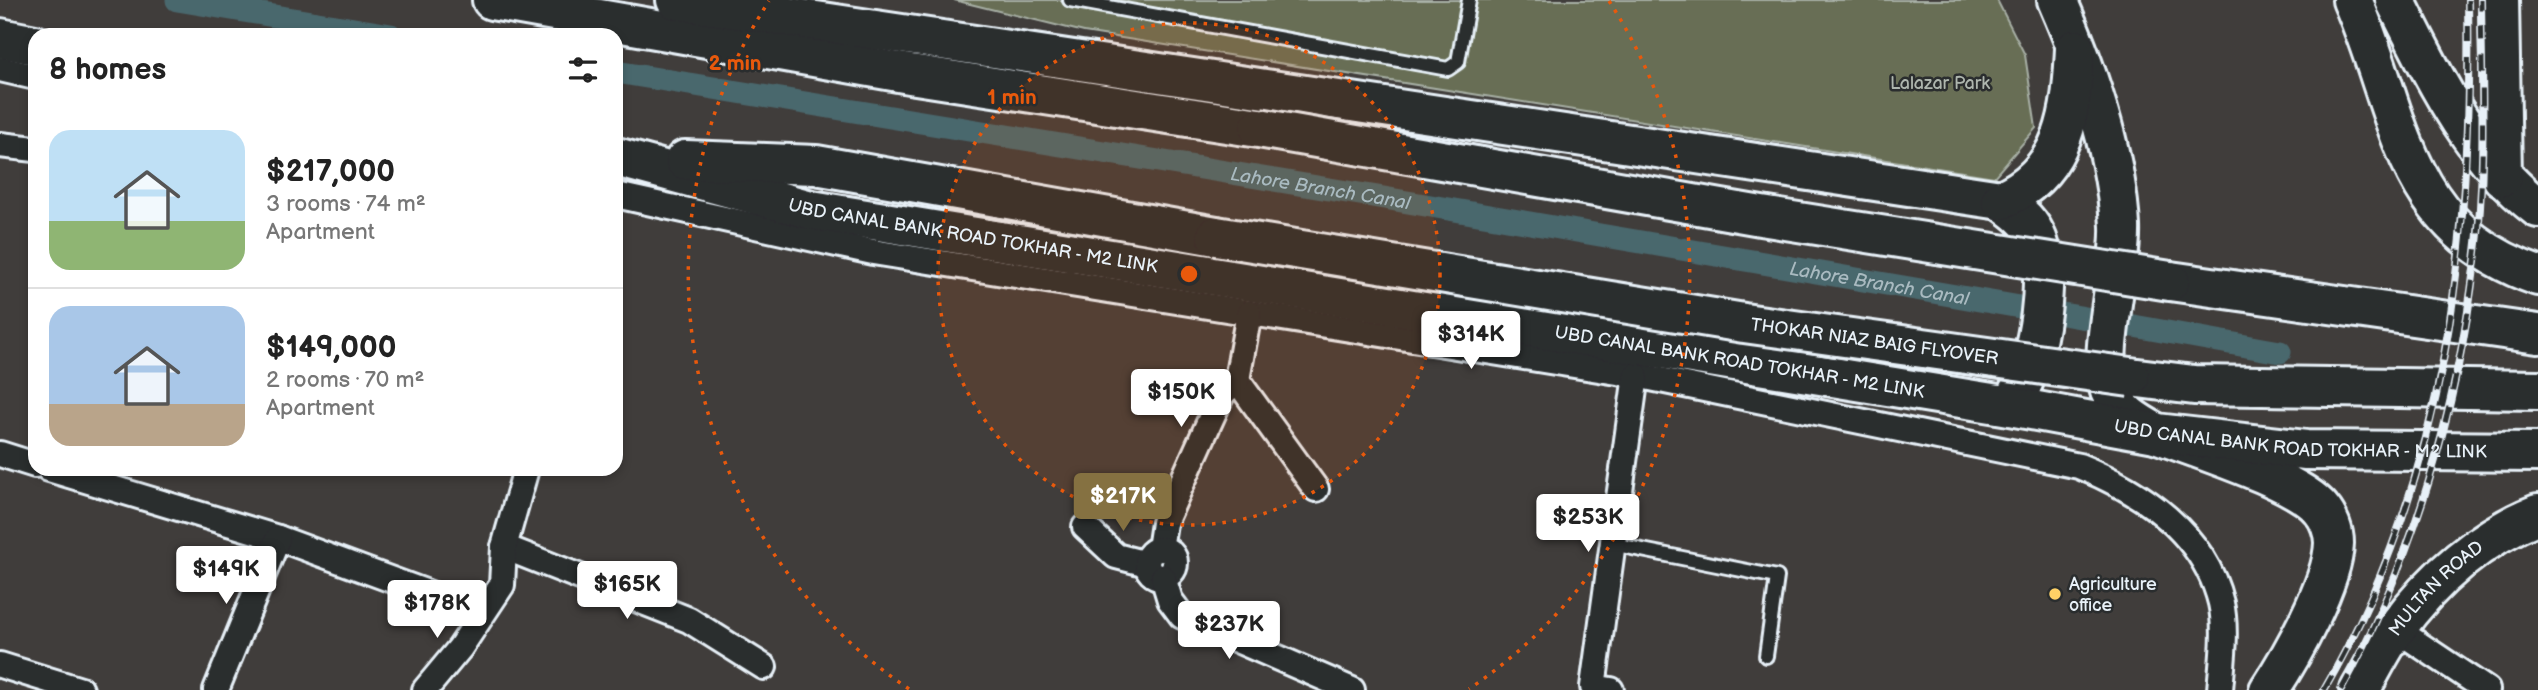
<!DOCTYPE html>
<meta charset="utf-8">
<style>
body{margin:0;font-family:"Balsamiq Sans",sans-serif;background:#f6f6f6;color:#222;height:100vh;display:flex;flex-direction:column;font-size:26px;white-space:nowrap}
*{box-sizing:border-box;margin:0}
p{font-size:23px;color:#767676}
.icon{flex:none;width:38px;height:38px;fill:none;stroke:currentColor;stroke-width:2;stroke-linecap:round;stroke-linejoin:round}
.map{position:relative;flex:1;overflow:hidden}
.panel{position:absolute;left:28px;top:28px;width:595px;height:448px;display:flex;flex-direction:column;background:#fff;border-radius:21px;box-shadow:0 4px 10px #0003}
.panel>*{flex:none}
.price{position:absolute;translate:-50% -60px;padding:0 16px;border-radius:7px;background:#fff;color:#222;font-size:23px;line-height:46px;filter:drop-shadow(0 2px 4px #0008)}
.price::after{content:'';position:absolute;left:50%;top:42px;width:21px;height:16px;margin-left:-10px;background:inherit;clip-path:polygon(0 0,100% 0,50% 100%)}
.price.selected{background:#857141;color:#fff}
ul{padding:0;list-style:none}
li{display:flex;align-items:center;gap:21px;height:175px;padding:0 21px}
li+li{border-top:2px solid #e0e0e0}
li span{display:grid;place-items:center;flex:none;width:196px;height:140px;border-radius:21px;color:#555}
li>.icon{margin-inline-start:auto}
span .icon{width:84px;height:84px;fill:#fffc;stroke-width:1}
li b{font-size:30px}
h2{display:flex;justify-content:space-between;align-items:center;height:84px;padding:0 21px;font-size:30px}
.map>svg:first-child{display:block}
.green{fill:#676e54;stroke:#a8b0a6;stroke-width:2}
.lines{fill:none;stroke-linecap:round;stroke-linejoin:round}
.canal{stroke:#4a676d;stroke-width:23}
.service-casing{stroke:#e8f1f8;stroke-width:18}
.minor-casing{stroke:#e8f1f8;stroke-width:30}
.primary-casing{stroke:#e8f1f8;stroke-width:44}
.trunk-casing{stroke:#e8f1f8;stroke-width:44}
.service{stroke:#2a2d2e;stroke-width:12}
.minor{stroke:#2a2d2e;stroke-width:24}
.primary{stroke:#2a2d2e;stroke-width:38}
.trunk{stroke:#2a2d2e;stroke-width:38}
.rail-casing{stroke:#e8f1f8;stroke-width:8}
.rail{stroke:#2a2d2e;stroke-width:5;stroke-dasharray:16;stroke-linecap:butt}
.trunk-bridge-casing{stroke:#e8f1f8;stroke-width:44;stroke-linecap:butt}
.trunk-bridge{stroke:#2a2d2e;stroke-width:38}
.ring{fill:none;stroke:#e8590c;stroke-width:3.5;stroke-dasharray:3.5 7}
.poi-dot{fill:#ffd166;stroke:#2a2d2e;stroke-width:2.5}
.labels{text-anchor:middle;stroke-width:5;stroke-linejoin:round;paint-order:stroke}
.park-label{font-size:18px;fill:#aeb6ae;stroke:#2a2d2e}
.street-label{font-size:18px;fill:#e8f1f8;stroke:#2a2d2e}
.poi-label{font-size:18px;fill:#e8f1f8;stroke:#2a2d2e;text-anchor:start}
.water-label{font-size:19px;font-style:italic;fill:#a9bac0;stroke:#2a2d2e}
.centre{fill:#e8590c;stroke:#2a2d2e;stroke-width:3.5}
.ring-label{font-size:21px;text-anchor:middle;font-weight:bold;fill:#e8590c;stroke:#2a2d2e;stroke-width:5;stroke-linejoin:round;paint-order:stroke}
</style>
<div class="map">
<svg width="2538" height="690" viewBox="0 0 2538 690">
<rect width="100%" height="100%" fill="#403d3b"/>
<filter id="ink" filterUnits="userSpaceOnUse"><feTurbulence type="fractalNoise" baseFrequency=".0143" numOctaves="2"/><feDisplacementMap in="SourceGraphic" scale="14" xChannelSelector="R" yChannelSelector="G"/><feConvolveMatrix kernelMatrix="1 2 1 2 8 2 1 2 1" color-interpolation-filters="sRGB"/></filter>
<g filter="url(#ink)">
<polygon class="green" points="954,0 1997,0 2025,55 2036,128 1994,177 1084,32"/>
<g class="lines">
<g class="canal">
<polyline points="177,0 391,35"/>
<path id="s1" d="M616,72l768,126 642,110"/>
<polyline points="2051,312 2103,321"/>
<polyline points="2128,325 2280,352"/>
</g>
<defs>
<g id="service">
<polyline points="1070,0 1448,69 1458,62 1469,0"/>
<polyline points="1612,544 1777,577 1766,656"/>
</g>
<g id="minor">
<polyline points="0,69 35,77"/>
<polyline points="0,145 35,149"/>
<path d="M616,195l257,57 763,123 443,91c62,25 125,67 142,137 6,27 1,60 -1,87"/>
<polyline points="1237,380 1316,489"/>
<polyline points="0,454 35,465"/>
<polyline points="49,469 278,538 482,613"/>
<polyline points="1085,527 1116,556 1147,564"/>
<polyline points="504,547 689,620 764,667"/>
<polyline points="1160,549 1164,523 1222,394 1237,380 1249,313"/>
<circle cx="1161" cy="563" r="14"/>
<polyline points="1163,577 1170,600 1182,616 1352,690"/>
<polyline points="2396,629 2487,690"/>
<polyline points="0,665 81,690"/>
<polyline points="216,690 278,538"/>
<polyline points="425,690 460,648 502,585 504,547 526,469"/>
<polyline points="1611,690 1593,687 1636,375"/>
</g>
<g id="primary">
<path d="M2057,0c30,69 59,151 63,226 2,43 -23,129 -10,165 8,21 28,32 46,42 39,15 142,47 165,76 8,9 13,23 13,34 -1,40 -43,114 -65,147"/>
<path d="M2352,0c50,114 47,228 186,276"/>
<path d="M2395,0c38,75 75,156 143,208"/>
<polyline points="2499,0 2502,177"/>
<path id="s2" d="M2360,690c12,-20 22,-42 36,-61 35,-49 86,-93 142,-115"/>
</g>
<g id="trunk">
<polyline points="492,0 910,74 1259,128"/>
<path d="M676,0l1325,200c14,10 27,19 34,34 18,35 3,126 -17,158"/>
<polyline points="0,38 35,45"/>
<path id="s3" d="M616,157l195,53 1193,195 152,28 150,17 232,2"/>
<polyline points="685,160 816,165 1216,236"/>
<path d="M2001,200c65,-28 71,-88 74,-151"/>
<polyline points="2170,281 2538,334"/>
<polyline points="2130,377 2194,385 2538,390"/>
</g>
</defs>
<use href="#service" class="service-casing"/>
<use href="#minor" class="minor-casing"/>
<use href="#primary" class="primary-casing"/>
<use href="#trunk" class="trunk-casing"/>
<use href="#service" class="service"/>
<use href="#minor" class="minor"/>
<use href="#primary" class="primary"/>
<use href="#trunk" class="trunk"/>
<defs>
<g id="rail">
<path d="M2324,690c124,-214 148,-448 144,-690"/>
<path d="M2341,690c73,-131 116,-281 134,-429 11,-86 7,-175 6,-261"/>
</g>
</defs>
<use href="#rail" class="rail-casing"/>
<use href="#rail" class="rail"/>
<defs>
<g id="trunk-bridge">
<polyline points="1259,128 1761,216 2170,281"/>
<path id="s4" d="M1216,236l528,87 386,54"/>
</g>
</defs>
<use href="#trunk-bridge" class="trunk-bridge-casing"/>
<use href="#trunk-bridge" class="trunk-bridge"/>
</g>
</g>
<circle cx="1189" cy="274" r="251" fill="#e8590c" fill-opacity=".12"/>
<g class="ring">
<circle cx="1189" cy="274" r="251"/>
<path d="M909 689A501 501 0 0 1 769 1M1609 1A501 501 0 0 1 1469 689"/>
</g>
<circle class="poi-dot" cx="2055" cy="594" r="7"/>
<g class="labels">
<g class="park-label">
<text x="1940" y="89">Lalazar Park</text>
</g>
<g class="street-label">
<text dy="6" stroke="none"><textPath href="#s3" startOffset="366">UBD CANAL BANK ROAD TOKHAR - M2 LINK</textPath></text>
<text dy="6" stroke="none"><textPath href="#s4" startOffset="667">THOKAR NIAZ BAIG FLYOVER</textPath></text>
<text dy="6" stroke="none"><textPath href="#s3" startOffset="1143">UBD CANAL BANK ROAD TOKHAR - M2 LINK</textPath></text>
<text dy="6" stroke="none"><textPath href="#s3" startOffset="1710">UBD CANAL BANK ROAD TOKHAR - M2 LINK</textPath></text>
<text dy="6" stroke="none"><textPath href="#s2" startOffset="128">MULTAN ROAD</textPath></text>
</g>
<g class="poi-label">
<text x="2069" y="590">Agriculture<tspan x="2069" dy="21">office</tspan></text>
</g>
<g class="water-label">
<text dy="7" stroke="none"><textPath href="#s1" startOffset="714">Lahore Branch Canal</textPath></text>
<text dy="7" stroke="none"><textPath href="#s1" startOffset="1281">Lahore Branch Canal</textPath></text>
</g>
</g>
<circle cx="1189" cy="274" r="10" class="centre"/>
<g class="ring-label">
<text x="735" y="70">2 min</text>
<text x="1012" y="104">1 min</text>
</g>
</svg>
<b class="price" style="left:1471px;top:371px">$314K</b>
<b class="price" style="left:1181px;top:429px">$150K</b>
<b class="price selected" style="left:1123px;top:533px">$217K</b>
<b class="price" style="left:1588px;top:554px">$253K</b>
<b class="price" style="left:226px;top:606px">$149K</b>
<b class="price" style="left:627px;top:621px">$165K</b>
<b class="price" style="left:437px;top:640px">$178K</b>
<b class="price" style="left:1229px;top:661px">$237K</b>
<section class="panel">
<h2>8 homes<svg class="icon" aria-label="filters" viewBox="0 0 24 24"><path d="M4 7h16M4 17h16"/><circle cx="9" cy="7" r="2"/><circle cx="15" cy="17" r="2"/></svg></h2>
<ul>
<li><span style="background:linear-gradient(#bfe0f5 65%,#8fb573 0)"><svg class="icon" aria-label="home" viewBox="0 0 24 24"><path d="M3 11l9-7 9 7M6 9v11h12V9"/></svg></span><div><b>$217,000</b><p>3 rooms · 74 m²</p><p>Apartment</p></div></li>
<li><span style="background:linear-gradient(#a9c7e8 70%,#b9a48a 0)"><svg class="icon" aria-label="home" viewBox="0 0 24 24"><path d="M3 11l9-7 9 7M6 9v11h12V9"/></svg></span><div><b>$149,000</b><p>2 rooms · 70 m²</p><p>Apartment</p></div></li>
</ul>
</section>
</div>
